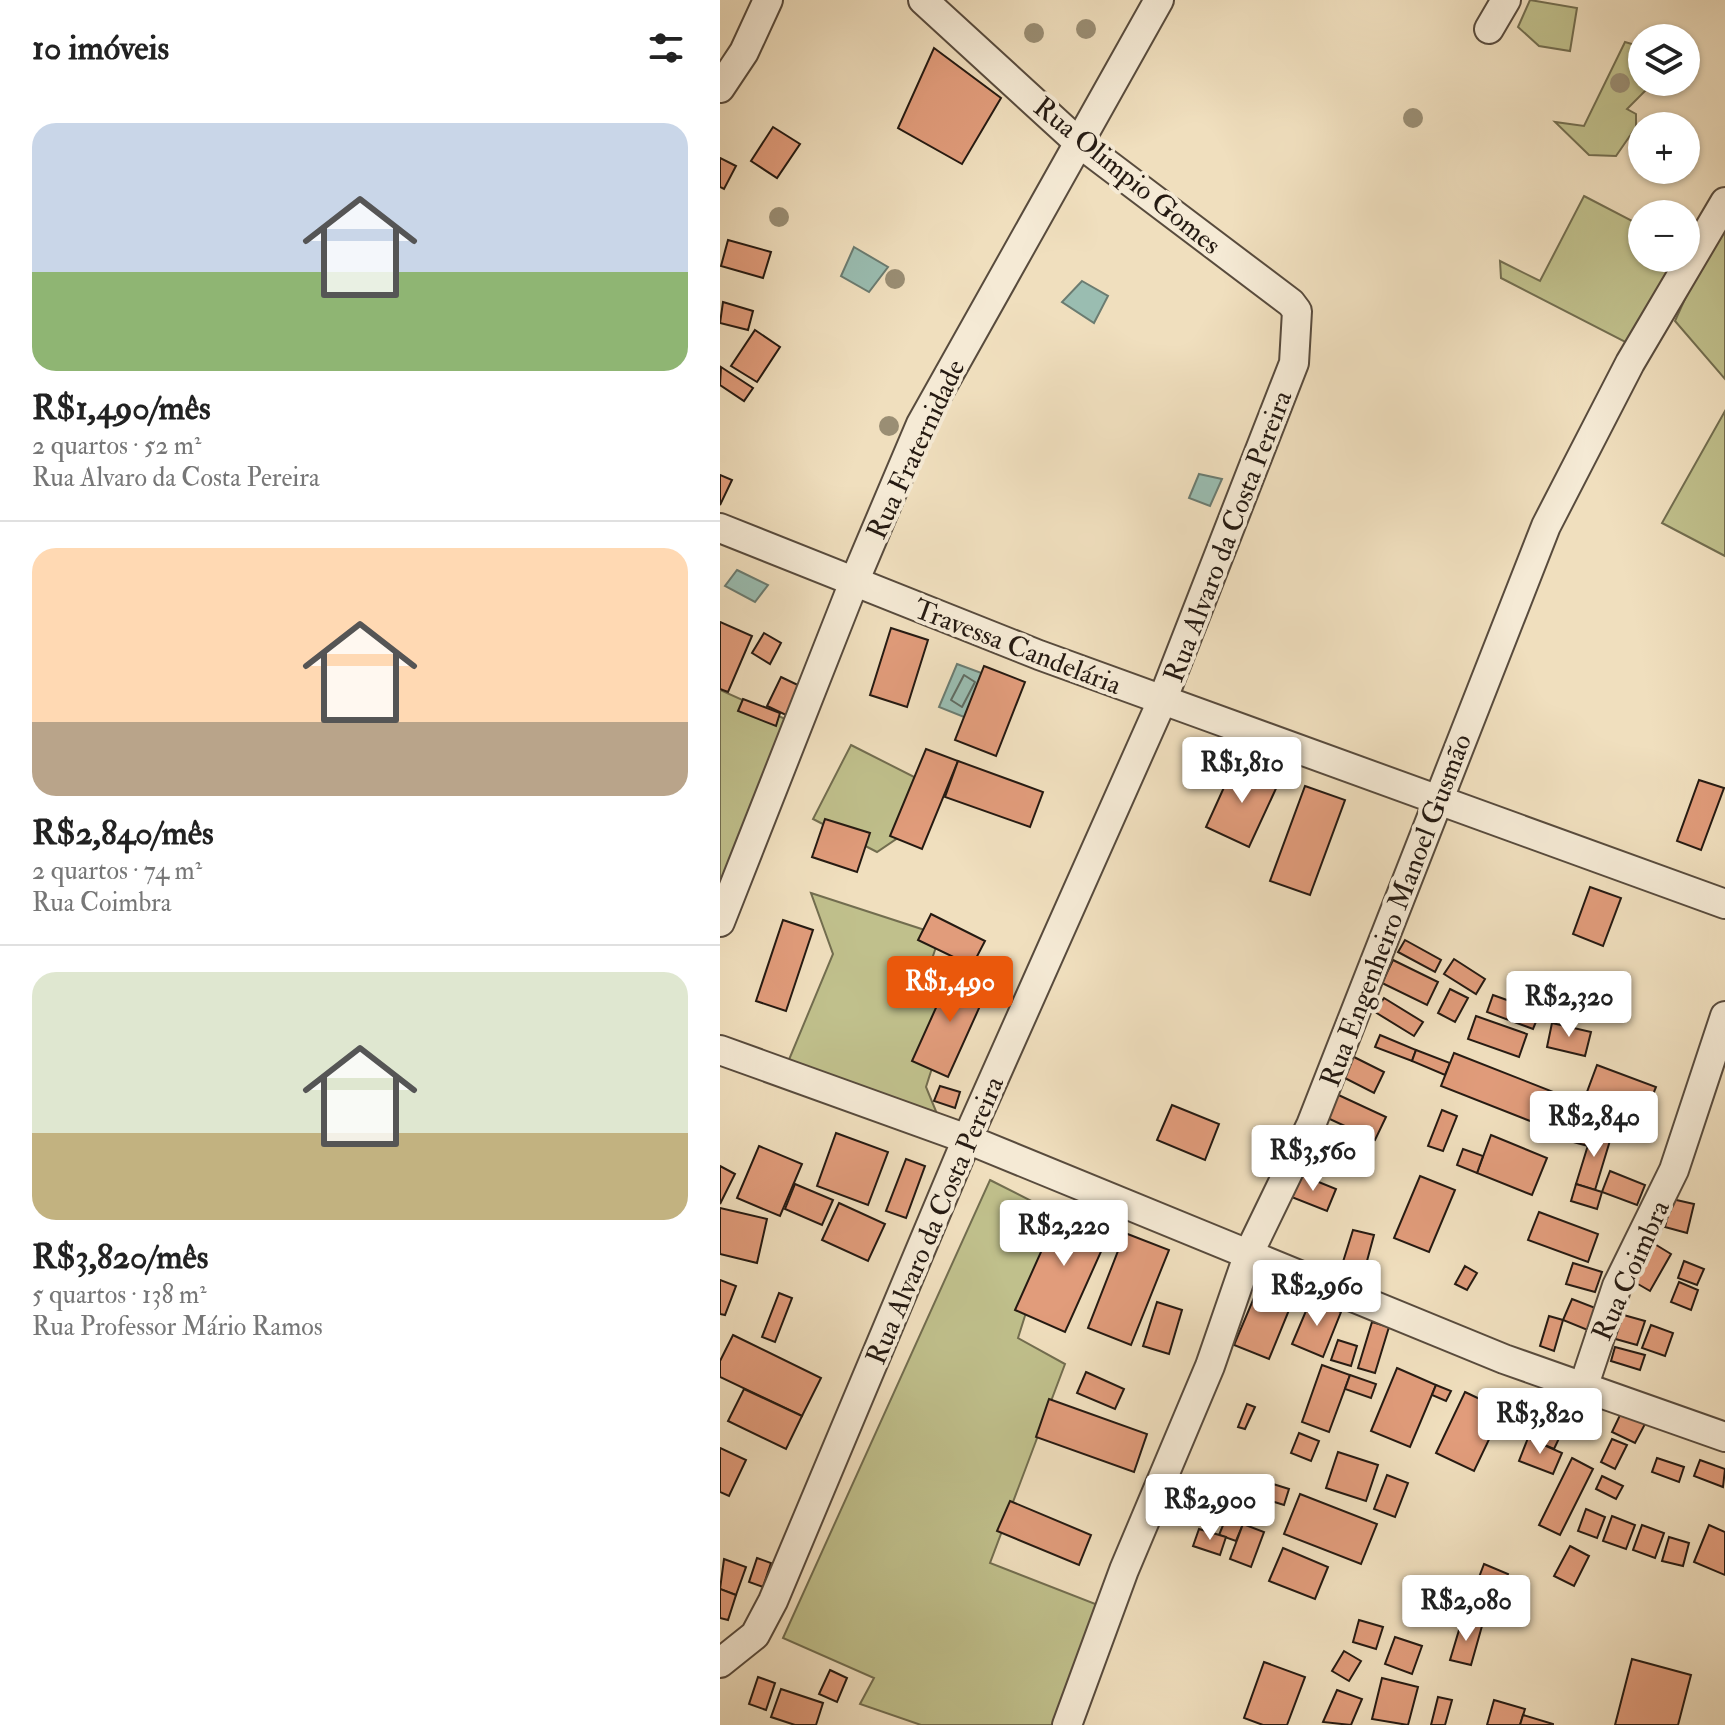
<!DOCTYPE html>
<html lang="pt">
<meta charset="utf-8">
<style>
body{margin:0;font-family:"IM FELL Double Pica",serif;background:#f2f2f2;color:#222;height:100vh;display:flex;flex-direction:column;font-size:30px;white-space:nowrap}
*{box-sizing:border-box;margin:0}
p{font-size:26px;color:#767676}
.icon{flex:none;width:44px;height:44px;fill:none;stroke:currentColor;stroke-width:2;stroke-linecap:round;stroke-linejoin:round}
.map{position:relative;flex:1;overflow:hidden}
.sheet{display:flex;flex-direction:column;background:#fff;width:720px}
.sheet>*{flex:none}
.tools{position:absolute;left:908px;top:24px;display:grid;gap:16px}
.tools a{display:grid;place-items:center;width:72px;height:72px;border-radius:50%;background:#fff;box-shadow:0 2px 6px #0004;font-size:40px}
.price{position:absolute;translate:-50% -68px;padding:0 18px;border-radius:8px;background:#fff;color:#222;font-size:26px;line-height:52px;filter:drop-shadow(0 2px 4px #0008)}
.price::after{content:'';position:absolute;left:50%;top:48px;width:24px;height:18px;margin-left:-12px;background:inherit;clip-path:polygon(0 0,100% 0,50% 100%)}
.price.selected{background:#ea580c;color:#fff}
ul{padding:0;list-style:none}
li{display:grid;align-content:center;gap:16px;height:424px;padding:0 32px}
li+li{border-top:2px solid #e0e0e0}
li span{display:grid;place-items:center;height:248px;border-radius:24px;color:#555}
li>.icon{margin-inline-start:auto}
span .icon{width:144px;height:144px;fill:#fffc;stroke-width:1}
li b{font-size:34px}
h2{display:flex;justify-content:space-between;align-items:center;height:96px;padding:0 32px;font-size:34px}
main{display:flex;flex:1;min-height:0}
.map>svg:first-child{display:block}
.green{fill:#c0c08c;stroke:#726d4f;stroke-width:2}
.water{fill:#9abdb1;stroke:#6b7c71;stroke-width:2}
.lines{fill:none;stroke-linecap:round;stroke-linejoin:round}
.shore{stroke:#606c62;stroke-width:2}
.building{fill:#e19c7b;stroke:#251a12;stroke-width:2}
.minor-casing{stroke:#584b3d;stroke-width:32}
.minor{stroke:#f5ead5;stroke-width:28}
.tree{fill:#9a8e74}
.labels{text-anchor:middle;stroke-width:8;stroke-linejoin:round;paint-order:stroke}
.street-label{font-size:28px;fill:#251a12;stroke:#f5ead5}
</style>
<main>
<section class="sheet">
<h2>10 imóveis<svg class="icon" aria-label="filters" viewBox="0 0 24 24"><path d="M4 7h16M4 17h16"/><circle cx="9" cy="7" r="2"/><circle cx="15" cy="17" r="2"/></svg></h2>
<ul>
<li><span style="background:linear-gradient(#c9d6e8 60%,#8fb573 0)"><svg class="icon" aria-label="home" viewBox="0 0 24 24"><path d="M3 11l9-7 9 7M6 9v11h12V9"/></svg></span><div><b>R$1,490/mês</b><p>2 quartos · 52 m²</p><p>Rua Alvaro da Costa Pereira</p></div></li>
<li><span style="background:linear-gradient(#ffd9b3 70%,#b9a48a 0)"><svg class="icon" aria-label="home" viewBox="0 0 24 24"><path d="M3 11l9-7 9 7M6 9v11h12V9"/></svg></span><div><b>R$2,840/mês</b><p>2 quartos · 74 m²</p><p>Rua Coimbra</p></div></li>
<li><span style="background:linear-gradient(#dfe7d0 65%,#c2b280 0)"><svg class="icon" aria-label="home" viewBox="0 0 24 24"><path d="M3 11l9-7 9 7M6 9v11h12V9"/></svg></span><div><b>R$3,820/mês</b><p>5 quartos · 138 m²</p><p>Rua Professor Mário Ramos</p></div></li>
</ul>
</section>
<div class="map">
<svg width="1005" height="1725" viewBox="0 0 1005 1725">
<rect width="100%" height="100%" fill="#f0dfbe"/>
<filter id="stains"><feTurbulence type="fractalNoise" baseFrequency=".0025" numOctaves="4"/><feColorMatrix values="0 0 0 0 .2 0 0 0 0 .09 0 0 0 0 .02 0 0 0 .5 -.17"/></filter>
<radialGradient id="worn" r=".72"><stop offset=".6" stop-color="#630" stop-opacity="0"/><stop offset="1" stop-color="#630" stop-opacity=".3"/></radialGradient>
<g class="green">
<polygon points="810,0 857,8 850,51 819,46 798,27"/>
<polygon points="905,42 922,47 922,82 931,85 907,109 916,114 916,127 896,156 869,155 835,122 864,126"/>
<polygon points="864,196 922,226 922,258 961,258 915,347 781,278 780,261 820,281"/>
<polygon points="1005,210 1005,379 955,321"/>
<polygon points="1005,411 1005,556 942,523"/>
<polygon points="0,690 72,722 0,884"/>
<polygon points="131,745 210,785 185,833 157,852 93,819"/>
<polygon points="91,893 220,935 203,986 235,996 206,1087 222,1126 68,1062 113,954"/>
<polygon points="270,1180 337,1214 298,1338 345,1364 270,1563 378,1605 332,1725 201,1725 140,1704 154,1678 63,1638"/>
</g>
<g class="water">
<polygon points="134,247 168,267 149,292 121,276"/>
<polygon points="362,281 388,296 374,323 342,302"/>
<polygon points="479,474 502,479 490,506 469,498"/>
<polygon points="17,570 48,585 35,602 5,586"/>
<polygon points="237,664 267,675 249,719 219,707"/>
</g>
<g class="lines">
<polygon class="shore" points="244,675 255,682 242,707 231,700"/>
</g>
<g class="building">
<polygon points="214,48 281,98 242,164 178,128"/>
<polygon points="53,127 80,144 57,178 31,161"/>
<polygon points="0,158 16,166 4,189 0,187"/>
<polygon points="8,240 51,252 43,278 1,266"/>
<polygon points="3,302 33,311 28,330 0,323"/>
<polygon points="35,330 60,347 37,382 11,366"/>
<polygon points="1,367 33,388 24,401 0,385"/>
<polygon points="0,475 12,480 0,505"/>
<polygon points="0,622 32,636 8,692 0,689"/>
<polygon points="171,628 208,640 187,707 150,695"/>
<polygon points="44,633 61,643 50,664 32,653"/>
<polygon points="264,666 305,682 276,756 235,740"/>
<polygon points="61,677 82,687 68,716 47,706"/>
<polygon points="23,699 60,713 56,726 18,711"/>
<polygon points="206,749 238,761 202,849 170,836"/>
<polygon points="238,761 323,792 310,827 225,797"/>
<polygon points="515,763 559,782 529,847 486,827"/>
<polygon points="979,780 1004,788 981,850 957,841"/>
<polygon points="585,786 625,800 590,895 550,881"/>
<polygon points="105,819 150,833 137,872 92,857"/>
<polygon points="870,887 901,898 883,946 853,934"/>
<polygon points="211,914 265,941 252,966 198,940"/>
<polygon points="63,920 93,930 66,1011 36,1001"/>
<polygon points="685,940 721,960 715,972 678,952"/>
<polygon points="734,959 765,979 756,994 724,974"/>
<polygon points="673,960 718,982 707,1005 662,983"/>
<polygon points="233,970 269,986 228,1077 192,1061"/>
<polygon points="730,989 748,998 735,1022 718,1013"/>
<polygon points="773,995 820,1012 813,1029 767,1012"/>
<polygon points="664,998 703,1022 694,1036 655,1012"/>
<polygon points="756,1016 807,1034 799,1057 748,1039"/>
<polygon points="832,1023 871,1032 865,1056 827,1047"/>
<polygon points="660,1035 696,1050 692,1061 655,1047"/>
<polygon points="696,1050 730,1063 725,1075 692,1061"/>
<polygon points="626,1053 664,1072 654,1093 615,1073"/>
<polygon points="734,1053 841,1095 828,1128 721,1086"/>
<polygon points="877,1065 936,1087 925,1114 867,1092"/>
<polygon points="220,1086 240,1092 235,1108 214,1101"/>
<polygon points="612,1092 666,1117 655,1140 601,1115"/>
<polygon points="452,1105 499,1124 485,1160 437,1140"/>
<polygon points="722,1110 737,1116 723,1151 708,1146"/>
<polygon points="840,1118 873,1127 868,1146 835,1137"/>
<polygon points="873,1129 892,1134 875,1190 856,1184"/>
<polygon points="116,1133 168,1152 148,1205 97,1186"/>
<polygon points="771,1135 827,1158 812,1195 757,1173"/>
<polygon points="39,1146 82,1164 60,1216 17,1198"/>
<polygon points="743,1149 763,1156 757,1173 737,1165"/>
<polygon points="186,1159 205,1166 186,1218 166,1211"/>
<polygon points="0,1166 15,1174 0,1204"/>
<polygon points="890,1171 925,1185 917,1205 882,1192"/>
<polygon points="579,1174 616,1189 607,1211 569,1196"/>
<polygon points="700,1176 735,1190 709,1252 674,1238"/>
<polygon points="75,1184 113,1200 102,1225 65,1209"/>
<polygon points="856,1184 882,1192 877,1209 851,1201"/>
<polygon points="952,1199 974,1204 967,1233 945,1227"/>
<polygon points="119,1203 165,1224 148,1261 102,1240"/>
<polygon points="342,1205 392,1227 345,1332 295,1310"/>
<polygon points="0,1208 47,1219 37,1263 0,1254"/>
<polygon points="819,1212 878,1234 868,1262 808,1240"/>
<polygon points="633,1230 654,1235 644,1272 622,1265"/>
<polygon points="405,1233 449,1250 411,1345 368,1328"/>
<polygon points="933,1243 951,1254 930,1291 911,1280"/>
<polygon points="964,1261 984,1269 977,1285 958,1278"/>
<polygon points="853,1263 882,1272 875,1292 846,1284"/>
<polygon points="745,1266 757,1273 747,1290 735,1284"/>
<polygon points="544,1274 578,1288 549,1359 514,1345"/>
<polygon points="0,1280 16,1286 5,1315 0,1314"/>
<polygon points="959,1282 978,1290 971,1310 951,1302"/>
<polygon points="59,1293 72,1298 55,1342 42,1337"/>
<polygon points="591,1299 621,1312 603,1357 572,1344"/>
<polygon points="852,1299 878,1309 870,1331 843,1320"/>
<polygon points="437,1302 462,1310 449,1354 423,1346"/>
<polygon points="900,1314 925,1321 917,1345 892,1338"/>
<polygon points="829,1316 843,1320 834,1351 820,1346"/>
<polygon points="652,1322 669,1327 655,1373 638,1368"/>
<polygon points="931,1325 953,1333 945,1356 922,1348"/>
<polygon points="13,1335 101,1378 82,1416 0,1377 0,1361"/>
<polygon points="618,1340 637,1346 631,1366 611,1360"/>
<polygon points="895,1347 925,1355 920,1370 891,1361"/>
<polygon points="602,1365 630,1375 609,1432 582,1422"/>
<polygon points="677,1368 716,1385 690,1447 651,1431"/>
<polygon points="366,1372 404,1389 395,1409 357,1393"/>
<polygon points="630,1375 656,1384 651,1398 625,1389"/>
<polygon points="716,1385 731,1391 726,1401 712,1395"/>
<polygon points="24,1389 82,1416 66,1449 8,1421"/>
<polygon points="745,1392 783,1410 754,1471 716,1453"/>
<polygon points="838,1393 859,1402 848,1429 827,1421"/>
<polygon points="329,1399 427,1434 414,1472 316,1437"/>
<polygon points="527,1404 535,1407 525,1429 518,1427"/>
<polygon points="901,1413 925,1424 915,1443 892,1432"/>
<polygon points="827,1426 842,1432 834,1449 820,1443"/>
<polygon points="579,1433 599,1441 591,1461 571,1453"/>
<polygon points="808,1438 842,1453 833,1474 799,1461"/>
<polygon points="892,1439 907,1445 895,1469 881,1462"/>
<polygon points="0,1448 26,1460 9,1496 0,1492"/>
<polygon points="618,1452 658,1465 646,1501 606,1488"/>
<polygon points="852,1458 873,1469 840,1535 819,1525"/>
<polygon points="937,1458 964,1467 959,1482 932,1472"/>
<polygon points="980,1460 1005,1469 1003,1487 974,1476"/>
<polygon points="667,1475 688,1483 675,1517 654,1509"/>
<polygon points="882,1476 903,1486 896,1499 876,1489"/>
<polygon points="553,1484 569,1489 564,1505 548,1500"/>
<polygon points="580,1494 657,1524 641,1564 564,1534"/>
<polygon points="290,1501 371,1535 359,1565 277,1531"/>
<polygon points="866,1509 885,1517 877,1538 858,1531"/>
<polygon points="892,1516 915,1525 906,1549 883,1541"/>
<polygon points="506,1518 523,1524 516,1541 499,1535"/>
<polygon points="523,1524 544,1532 531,1567 510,1559"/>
<polygon points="922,1525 944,1533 935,1558 913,1550"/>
<polygon points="989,1525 1005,1532 1005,1575 974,1562"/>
<polygon points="479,1529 506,1537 500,1555 473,1546"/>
<polygon points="949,1537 969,1543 963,1566 942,1561"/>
<polygon points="850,1546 869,1556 854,1586 834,1576"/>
<polygon points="563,1548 608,1567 595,1599 549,1581"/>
<polygon points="37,1558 51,1563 43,1587 29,1582"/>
<polygon points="4,1559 26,1567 16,1595 0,1589"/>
<polygon points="764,1564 788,1574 771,1618 747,1609"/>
<polygon points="0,1589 16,1595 8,1620 0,1618"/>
<polygon points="639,1620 663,1627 656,1649 633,1642"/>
<polygon points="742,1620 762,1626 751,1665 730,1660"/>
<polygon points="675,1637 702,1646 692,1674 665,1664"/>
<polygon points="624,1651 641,1661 629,1681 612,1671"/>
<polygon points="912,1659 971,1675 958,1725 895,1725"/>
<polygon points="544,1662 585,1677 567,1725 543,1725 524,1718"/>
<polygon points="110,1670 127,1678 117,1702 99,1694"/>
<polygon points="38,1677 55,1683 46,1710 29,1704"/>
<polygon points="662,1678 698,1687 688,1725 652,1719"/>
<polygon points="61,1689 103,1703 96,1725 75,1725 51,1717"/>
<polygon points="617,1690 642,1699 631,1725 603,1722"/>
<polygon points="718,1697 732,1700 725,1725 711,1725"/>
<polygon points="774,1700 805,1709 800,1725 767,1725"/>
<polygon points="803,1715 833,1724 833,1725 800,1725"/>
</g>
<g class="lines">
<defs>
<g id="minor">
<polyline points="769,29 786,0"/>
<polyline points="0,88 24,52 48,0"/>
<polyline points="0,528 319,655 1005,904"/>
<polyline points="0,922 134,582 201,424 439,0"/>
<polyline points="0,1050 247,1139 784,1359 1005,1437"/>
<polyline points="863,1388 897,1286 954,1170 1005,1016"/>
<polyline points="0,1663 35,1635 53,1601 247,1139 442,701 574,363 577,311 571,303 358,142 203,0"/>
<polyline points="347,1725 404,1570 490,1366 529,1253 591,1125 826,526 910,363 1005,202"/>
</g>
</defs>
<use href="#minor" class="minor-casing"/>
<use href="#minor" class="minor"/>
</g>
<g class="tree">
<circle cx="366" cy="29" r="10"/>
<circle cx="314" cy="33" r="10"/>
<circle cx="900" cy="83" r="10"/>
<circle cx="693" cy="118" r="10"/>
<circle cx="59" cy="217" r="10"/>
<circle cx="175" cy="279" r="10"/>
<circle cx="169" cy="426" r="10"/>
</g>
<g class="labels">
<g class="street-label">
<text transform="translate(408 175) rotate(39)" y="10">Rua Olimpio Gomes</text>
<text transform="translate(195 449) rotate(-65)" y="10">Rua Fraternidade</text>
<text transform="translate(507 536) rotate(-69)" y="10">Rua Alvaro da Costa Pereira</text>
<text transform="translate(298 646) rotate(21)" y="10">Travessa Candelária</text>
<text transform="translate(675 910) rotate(-69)" y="10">Rua Engenheiro Manoel Gusmão</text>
<text transform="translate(214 1220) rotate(-67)" y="10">Rua Alvaro da Costa Pereira</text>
<text transform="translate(910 1270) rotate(-66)" y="10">Rua Coimbra</text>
</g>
</g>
<rect width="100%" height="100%" filter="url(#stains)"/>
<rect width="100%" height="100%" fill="url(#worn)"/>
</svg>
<div class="tools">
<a><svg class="icon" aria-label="layers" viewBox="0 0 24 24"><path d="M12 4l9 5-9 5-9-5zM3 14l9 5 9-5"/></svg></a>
<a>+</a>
<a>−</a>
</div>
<b class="price" style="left:522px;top:805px">R$1,810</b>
<b class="price selected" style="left:230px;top:1024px">R$1,490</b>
<b class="price" style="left:849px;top:1039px">R$2,320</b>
<b class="price" style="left:874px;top:1159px">R$2,840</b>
<b class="price" style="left:593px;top:1193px">R$3,560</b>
<b class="price" style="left:344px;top:1268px">R$2,220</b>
<b class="price" style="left:597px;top:1328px">R$2,960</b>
<b class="price" style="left:820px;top:1456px">R$3,820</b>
<b class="price" style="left:490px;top:1542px">R$2,900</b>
<b class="price" style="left:746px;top:1643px">R$2,080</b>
</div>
</main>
